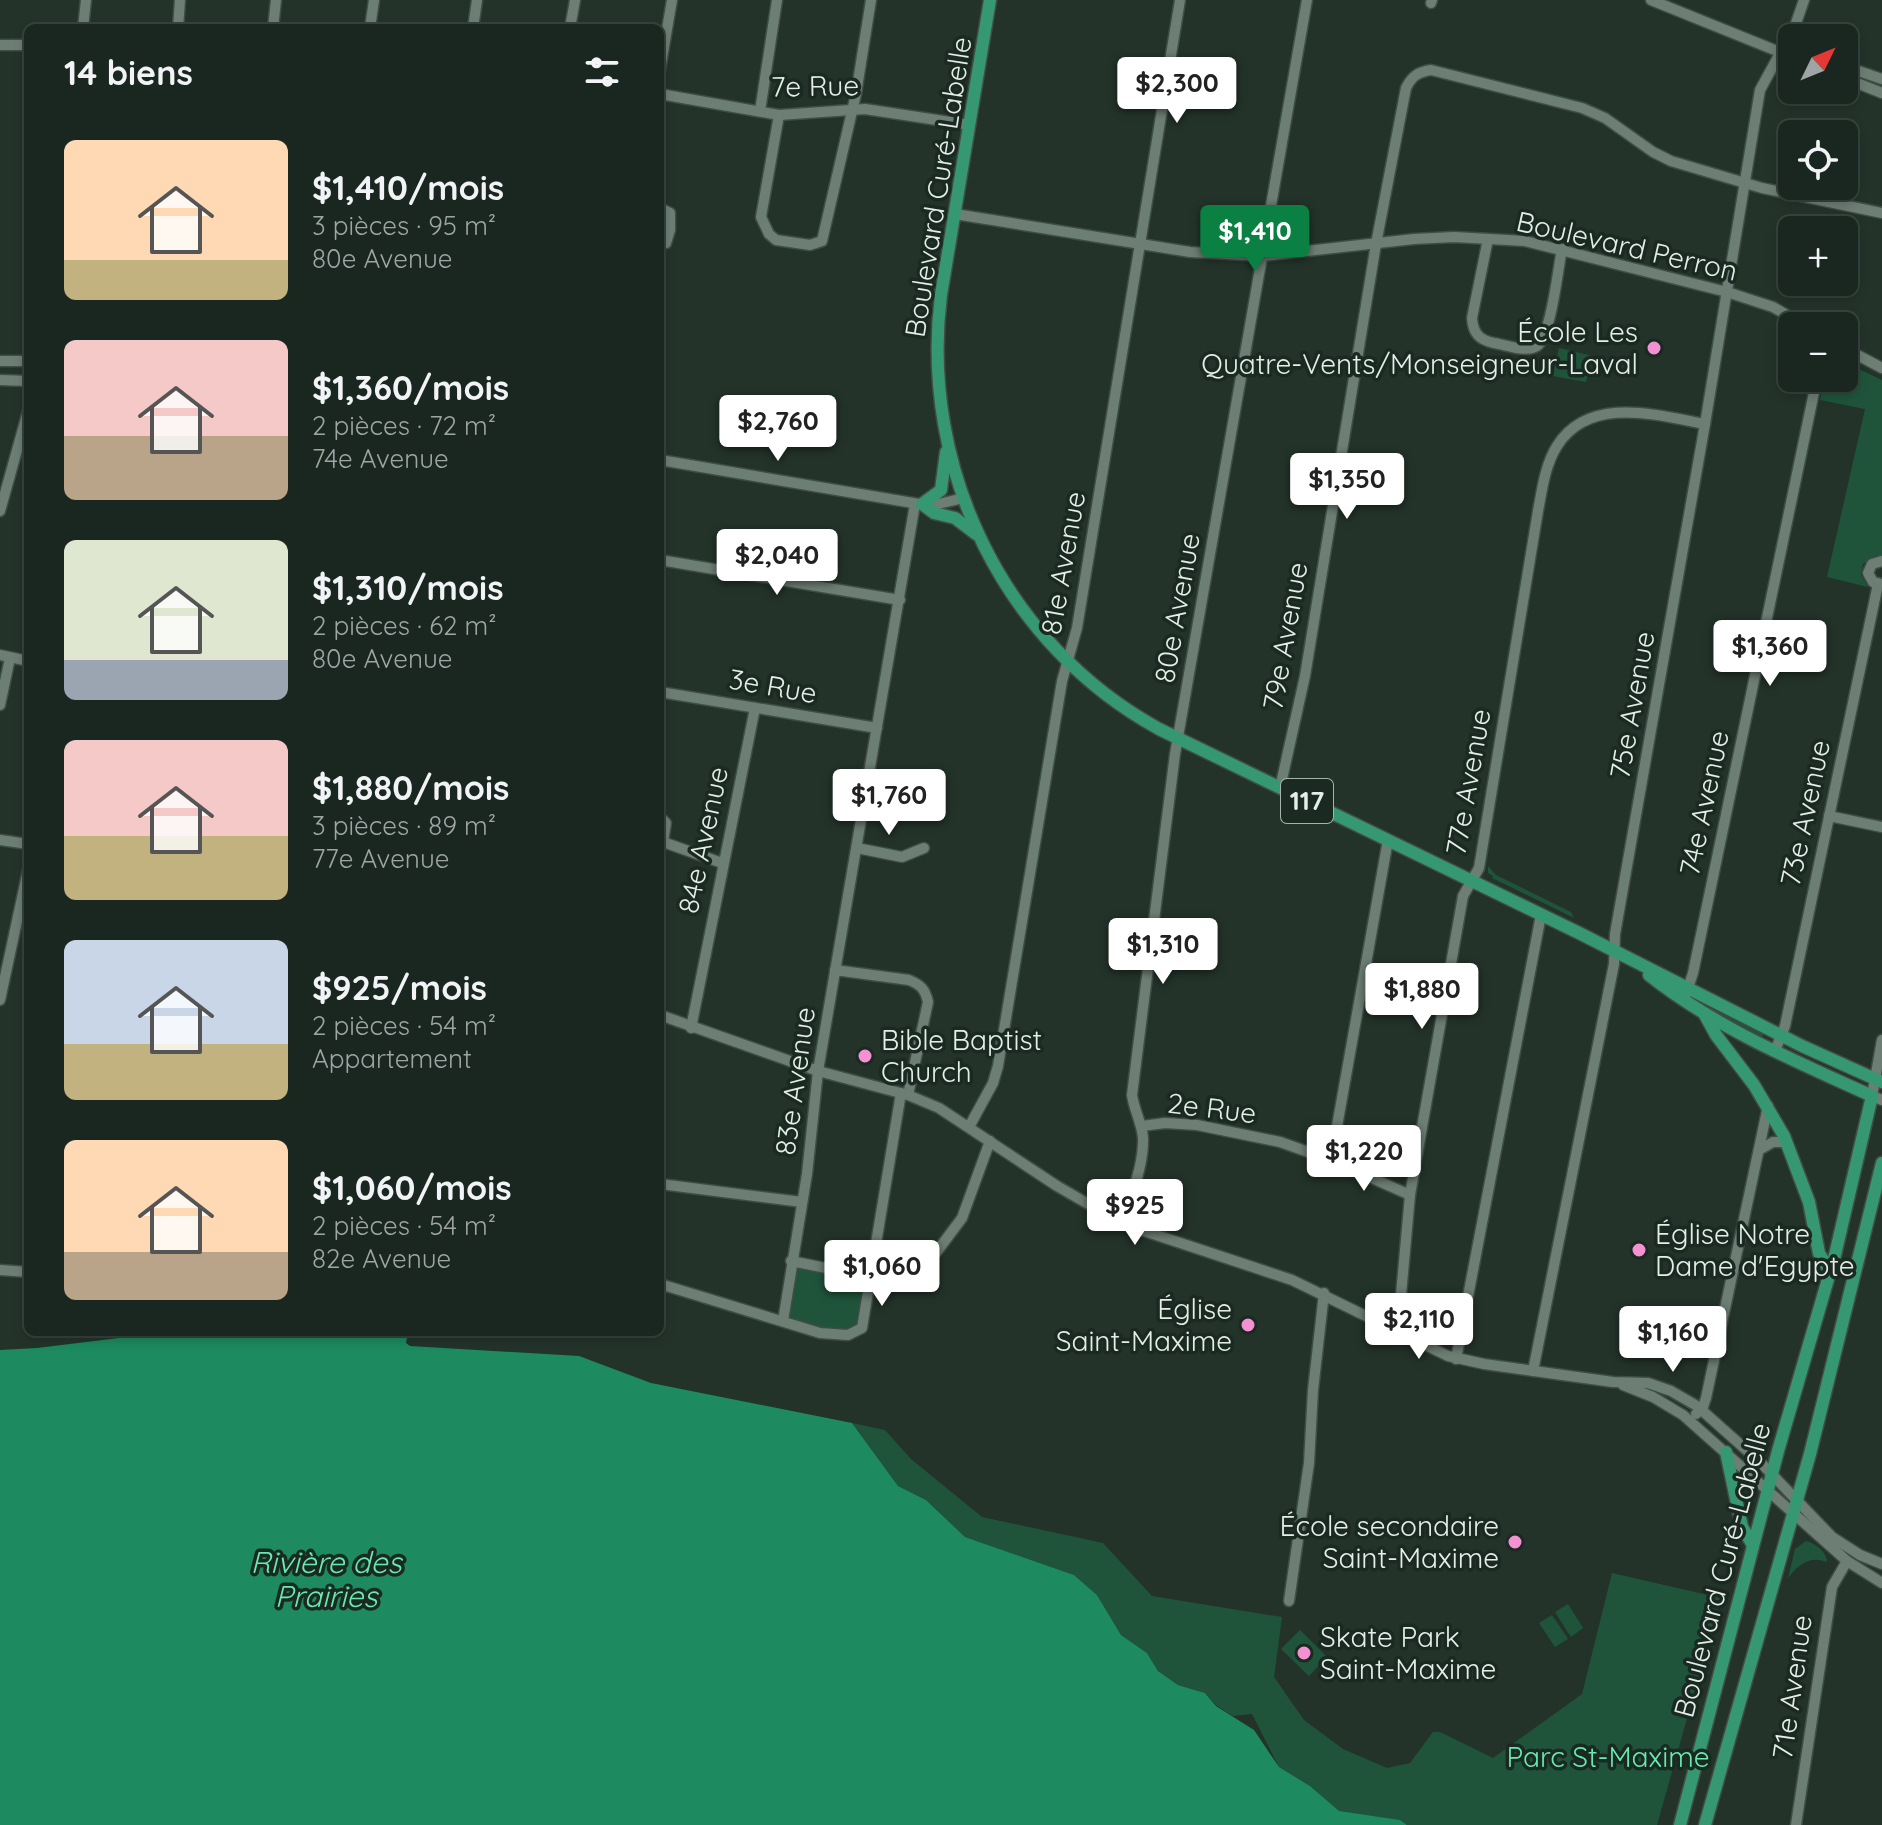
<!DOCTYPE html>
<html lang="fr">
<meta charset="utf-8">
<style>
body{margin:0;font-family:Quicksand,sans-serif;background:#27322d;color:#f1f3f6;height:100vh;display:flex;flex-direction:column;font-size:30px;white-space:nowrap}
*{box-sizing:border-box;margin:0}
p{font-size:26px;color:#9fa5a5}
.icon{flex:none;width:44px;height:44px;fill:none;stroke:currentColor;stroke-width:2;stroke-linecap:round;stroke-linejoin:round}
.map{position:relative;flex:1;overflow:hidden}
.drawer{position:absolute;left:24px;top:24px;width:640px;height:1312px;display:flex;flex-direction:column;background:#1a2620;border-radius:12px;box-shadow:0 4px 12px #0003,0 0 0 2px #38433e}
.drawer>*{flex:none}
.needle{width:52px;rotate:47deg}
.tools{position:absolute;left:1778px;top:24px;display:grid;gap:16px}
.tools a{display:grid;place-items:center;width:80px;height:80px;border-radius:12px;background:#1a2620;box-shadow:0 4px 12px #0003,0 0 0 2px #38433e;font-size:40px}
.price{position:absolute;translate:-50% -68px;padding:0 18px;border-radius:8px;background:#fff;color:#222;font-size:26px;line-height:52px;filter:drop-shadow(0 2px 4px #0008)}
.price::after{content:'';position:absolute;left:50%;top:48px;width:24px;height:18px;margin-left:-12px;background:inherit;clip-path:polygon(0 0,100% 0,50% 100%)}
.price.current{background:#0b8043;color:#fff}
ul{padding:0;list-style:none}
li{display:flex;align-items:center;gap:24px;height:200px;padding:0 40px}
li span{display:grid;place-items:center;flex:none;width:224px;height:160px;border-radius:12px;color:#555}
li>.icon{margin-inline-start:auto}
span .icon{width:96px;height:96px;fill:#fffc;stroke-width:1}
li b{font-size:34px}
h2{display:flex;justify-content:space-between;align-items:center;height:96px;padding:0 40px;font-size:34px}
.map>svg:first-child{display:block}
.green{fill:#1f543b}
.water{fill:#1d8a5f}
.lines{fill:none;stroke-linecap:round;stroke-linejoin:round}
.minor-casing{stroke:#404d46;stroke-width:13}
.major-casing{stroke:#404d46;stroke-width:15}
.minor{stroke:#6d7e74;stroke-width:10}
.major{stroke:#369873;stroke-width:12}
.poi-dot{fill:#f491d3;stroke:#1a2921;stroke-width:3}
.labels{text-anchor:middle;stroke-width:7;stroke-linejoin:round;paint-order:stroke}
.shield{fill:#1a2921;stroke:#a7b2ac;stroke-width:2}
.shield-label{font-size:26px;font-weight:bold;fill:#e4ede8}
.street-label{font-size:28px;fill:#e4ede8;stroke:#1a2921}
.poi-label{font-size:28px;fill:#e4ede8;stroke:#1a2921;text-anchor:end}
.park-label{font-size:28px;fill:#66ebae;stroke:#1a2921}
.water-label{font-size:30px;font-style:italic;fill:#66eaae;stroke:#1a2921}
</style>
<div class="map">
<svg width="1882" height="1825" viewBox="0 0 1882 1825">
<rect width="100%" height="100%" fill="#23332a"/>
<g class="green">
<polygon points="1559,348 1593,356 1586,382 1553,376"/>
<polygon points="1844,362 1882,380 1882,555 1875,556 1863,564 1861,575 1868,587 1827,577 1865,409 1820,400 1825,378 1844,378"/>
<polygon points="1488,866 1496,875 1571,912 1574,918 1492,878 1493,876 1488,873"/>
<polygon points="1699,1000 1764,1033 1762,1037 1705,1008"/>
<polygon points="791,1261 870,1277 862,1328 848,1335 783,1321"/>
<polygon points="852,1423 885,1430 911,1459 982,1517 1103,1543 1152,1596 1282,1617 1274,1677 1304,1720 1343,1749 1387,1768 1410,1763 1433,1732 1440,1732 1493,1758 1582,1694 1612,1573 1721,1598 1657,1825 1407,1825 1400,1820 1339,1812 1310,1786 1279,1767 1252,1714 1233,1716 1216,1705 1205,1693 1178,1685 1158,1671 1147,1653 1121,1635 1097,1595 1074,1575 965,1537 926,1500 898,1486"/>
<path d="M1806,1541c9,2 21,11 21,21 -18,-7 -29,3 -39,16l7,-29z"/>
<polygon points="1568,1604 1583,1628 1571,1637 1555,1612"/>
<polygon points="1552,1615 1568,1639 1555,1647 1539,1623"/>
<polygon points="1300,1630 1327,1657 1309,1676 1281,1649"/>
</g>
<polygon class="water" points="208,1332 408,1332 406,1343 410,1346 579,1356 651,1383 852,1423 898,1486 926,1500 965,1537 1074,1575 1097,1595 1121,1635 1147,1653 1158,1671 1178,1685 1205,1693 1216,1706 1254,1730 1279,1767 1310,1786 1339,1811 1400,1820 1407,1825 0,1825 0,1350 37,1348 127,1337"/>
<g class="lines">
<defs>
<g id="minor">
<polyline points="1651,0 1792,57"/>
<polyline points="1431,3 1432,0"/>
<polyline points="83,28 86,0"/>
<polyline points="178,28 180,0"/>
<polyline points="273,28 276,0"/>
<polyline points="370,28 374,0"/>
<polyline points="473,28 477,0"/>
<polyline points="570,28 575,0"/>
<polyline points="0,45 28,45"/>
<polyline points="1844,66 1882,79"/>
<polyline points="660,70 672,0"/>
<polyline points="1844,78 1882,93"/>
<polyline points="660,94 779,115 865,109 970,125"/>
<polyline points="760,111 777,0"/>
<polyline points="779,115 761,217 769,234 776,240 810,245 822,241 856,94 871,0"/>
<polyline points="660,208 670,213 670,230 666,243 660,243"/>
<polyline points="955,214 1190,252 1262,256 1414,239 1454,237 1525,241 1727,292 1773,307 1806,326"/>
<path d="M1488,239l-16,79c1,15 7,22 22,25 12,2 32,10 43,3 14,-10 21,-78 25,-97"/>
<polyline points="1844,348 1882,368"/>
<polyline points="0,361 28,361"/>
<polyline points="0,380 28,381"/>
<polyline points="660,460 919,504 938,504 964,498"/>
<polyline points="0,511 28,411"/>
<polyline points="660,560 900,600"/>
<polyline points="1882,561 1872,564 1868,573 1873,582 1882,584"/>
<polyline points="0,655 28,661"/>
<polyline points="660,692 877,728"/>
<polyline points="0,705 10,658"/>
<path d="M1280,788l25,-112 71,-432 30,-156c6,-12 12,-16 25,-18l151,38 23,10 48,34 18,9 91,27 120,25"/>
<polyline points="1829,816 1882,827"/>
<polyline points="660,817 666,823 663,842 660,842"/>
<polyline points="0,840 28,844"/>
<polyline points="663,842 722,863"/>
<polyline points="857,848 902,857 924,848"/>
<path d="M835,970l74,10c12,5 16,9 19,22l-20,93"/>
<polyline points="1686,994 1693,973 1817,378"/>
<polyline points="0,1000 28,870"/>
<polyline points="660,1015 818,1071 908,1095 939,1108 1057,1186 1123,1224 1292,1280 1448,1356 1484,1364 1613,1382 1648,1383 1671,1391 1697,1406 1761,1463 1832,1537 1860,1555 1882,1564"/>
<polyline points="691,1028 755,708"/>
<polyline points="1882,1040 1872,1096 1882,1100"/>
<polyline points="1775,1051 1785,1026 1878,584"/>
<polyline points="1142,1126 1165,1123 1197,1125 1280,1142 1331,1160 1410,1195"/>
<polyline points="969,1127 993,1083 998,1066 1062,681 1077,628 1180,0"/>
<polyline points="1759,1150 1773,1142 1787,1142"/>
<polyline points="1331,1160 1388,840"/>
<polyline points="660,1184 802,1202"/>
<path d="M1123,1224c7,-27 21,-58 20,-86 -1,-15 -9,-28 -11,-43l43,-341 132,-754"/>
<polyline points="935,1254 962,1218 990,1141"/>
<polyline points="791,1261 870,1277"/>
<polyline points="0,1270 28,1272"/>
<polyline points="660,1284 820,1333 848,1335 862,1328 901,1093"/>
<polyline points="783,1321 807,1174 818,1071 915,504"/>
<path d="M1393,1331l8,-36 9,-100 53,-299 16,-28 59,-357c4,-21 7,-46 19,-65 32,-51 100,-31 148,-22"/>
<polyline points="1456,1359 1541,915"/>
<polyline points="1533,1371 1614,964 1615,934 1705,424 1760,90 1795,26 1804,0"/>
<polyline points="1623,1385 1653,1397 1683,1415 1847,1561 1882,1583"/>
<polyline points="1696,1414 1703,1407 1706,1398 1768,1106"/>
<polyline points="1289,1601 1309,1463 1313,1390 1324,1293"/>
<polyline points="1796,1825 1832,1587 1847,1561"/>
</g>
<g id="major">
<path d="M990,0l-49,295c-22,174 64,350 218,434l420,204 223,113 80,36"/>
<polyline points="946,452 941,490 922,504 934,513 955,518 976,534"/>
<path d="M1649,975c67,53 146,86 223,121l-37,159 -57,196 -98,374"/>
<polyline points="1705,1015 1716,1035 1754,1085 1784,1136 1809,1202 1819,1253 1829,1270"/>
<polyline points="1726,1452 1742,1527 1753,1545"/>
<polyline points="1705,1825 1810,1454 1882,1163"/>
</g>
</defs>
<use href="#minor" class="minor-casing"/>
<use href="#major" class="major-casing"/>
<use href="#minor" class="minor"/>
<use href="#major" class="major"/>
</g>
<g class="poi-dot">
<circle cx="1654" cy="348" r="8"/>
<circle cx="865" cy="1056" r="8"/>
<circle cx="1639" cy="1250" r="8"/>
<circle cx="1248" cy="1325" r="8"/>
<circle cx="1515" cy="1542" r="8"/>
<circle cx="1304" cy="1653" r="8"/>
</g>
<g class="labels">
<rect class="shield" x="1281" y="779" width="52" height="44" rx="6"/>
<g class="shield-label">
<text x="1307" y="810">117</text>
</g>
<g class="street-label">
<text transform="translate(815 86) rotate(-1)" y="10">7e Rue</text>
<text transform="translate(938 187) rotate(-81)" y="10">Boulevard Curé-Labelle</text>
<text transform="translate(1627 246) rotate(13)" y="10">Boulevard Perron</text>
<text transform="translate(1063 563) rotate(-80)" y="10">81e Avenue</text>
<text transform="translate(1177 608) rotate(-80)" y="10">80e Avenue</text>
<text transform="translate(1285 636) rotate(-80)" y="10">79e Avenue</text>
<text transform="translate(773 686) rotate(10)" y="10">3e Rue</text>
<text transform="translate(1632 705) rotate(-80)" y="10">75e Avenue</text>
<text transform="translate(1468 782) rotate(-80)" y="10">77e Avenue</text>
<text transform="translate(1704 803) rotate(-78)" y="10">74e Avenue</text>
<text transform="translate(1805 813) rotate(-78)" y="10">73e Avenue</text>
<text transform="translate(703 840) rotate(-78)" y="10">84e Avenue</text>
<text transform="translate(795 1081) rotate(-82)" y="10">83e Avenue</text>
<text transform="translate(1212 1108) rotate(7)" y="10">2e Rue</text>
<text transform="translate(1722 1570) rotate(-75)" y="10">Boulevard Curé-Labelle</text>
<text transform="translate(1792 1687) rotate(-82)" y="10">71e Avenue</text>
</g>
<g class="poi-label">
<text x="1638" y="342">École Les<tspan x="1638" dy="32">Quatre-Vents/Monseigneur-Laval</tspan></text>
<text x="881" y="1050" text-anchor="start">Bible Baptist<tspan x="881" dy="32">Church</tspan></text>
<text x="1655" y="1244" text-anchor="start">Église Notre<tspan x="1655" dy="32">Dame d'Egypte</tspan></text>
<text x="1232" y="1319">Église<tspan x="1232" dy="32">Saint-Maxime</tspan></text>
<text x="1499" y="1536">École secondaire<tspan x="1499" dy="32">Saint-Maxime</tspan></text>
<text x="1320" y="1647" text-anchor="start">Skate Park<tspan x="1320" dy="32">Saint-Maxime</tspan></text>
</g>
<g class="park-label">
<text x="1608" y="1767">Parc St-Maxime</text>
</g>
<g class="water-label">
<text x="326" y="1573">Rivière des<tspan x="326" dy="34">Prairies</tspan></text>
</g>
</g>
</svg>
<div class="tools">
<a><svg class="needle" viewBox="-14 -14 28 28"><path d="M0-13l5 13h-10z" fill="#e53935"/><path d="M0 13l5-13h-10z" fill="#9fa5a5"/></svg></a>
<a><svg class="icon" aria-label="locate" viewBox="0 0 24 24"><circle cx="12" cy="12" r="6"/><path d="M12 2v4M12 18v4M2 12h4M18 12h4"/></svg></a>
<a>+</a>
<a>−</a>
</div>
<b class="price" style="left:1177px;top:125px">$2,300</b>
<b class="price current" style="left:1255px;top:273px">$1,410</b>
<b class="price" style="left:778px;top:463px">$2,760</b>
<b class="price" style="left:1347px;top:521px">$1,350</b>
<b class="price" style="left:777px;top:597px">$2,040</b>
<b class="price" style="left:1770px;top:688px">$1,360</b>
<b class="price" style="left:889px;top:837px">$1,760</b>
<b class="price" style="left:1163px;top:986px">$1,310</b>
<b class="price" style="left:1422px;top:1031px">$1,880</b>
<b class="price" style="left:1364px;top:1193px">$1,220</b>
<b class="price" style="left:1135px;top:1247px">$925</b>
<b class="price" style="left:882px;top:1308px">$1,060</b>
<b class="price" style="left:1419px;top:1361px">$2,110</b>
<b class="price" style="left:1673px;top:1374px">$1,160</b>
<section class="drawer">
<h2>14 biens<svg class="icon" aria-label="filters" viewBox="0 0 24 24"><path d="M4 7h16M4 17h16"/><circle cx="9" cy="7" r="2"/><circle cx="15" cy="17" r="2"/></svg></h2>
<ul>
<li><span style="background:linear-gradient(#ffd9b3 75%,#c2b280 0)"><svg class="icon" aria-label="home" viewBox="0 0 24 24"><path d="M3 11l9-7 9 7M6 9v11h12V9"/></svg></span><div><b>$1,410/mois</b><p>3 pièces · 95 m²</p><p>80e Avenue</p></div></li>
<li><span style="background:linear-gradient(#f6c9c9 60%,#b9a48a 0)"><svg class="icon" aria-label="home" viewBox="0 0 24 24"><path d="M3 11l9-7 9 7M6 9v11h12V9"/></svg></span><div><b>$1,360/mois</b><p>2 pièces · 72 m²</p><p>74e Avenue</p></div></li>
<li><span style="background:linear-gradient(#dfe7d0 75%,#9aa5b1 0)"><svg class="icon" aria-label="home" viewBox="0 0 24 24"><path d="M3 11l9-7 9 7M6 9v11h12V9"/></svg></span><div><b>$1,310/mois</b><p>2 pièces · 62 m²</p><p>80e Avenue</p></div></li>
<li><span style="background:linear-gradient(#f6c9c9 60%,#c2b280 0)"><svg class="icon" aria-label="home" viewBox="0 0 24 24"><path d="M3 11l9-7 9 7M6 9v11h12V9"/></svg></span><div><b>$1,880/mois</b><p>3 pièces · 89 m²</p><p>77e Avenue</p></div></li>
<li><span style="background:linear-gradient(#c9d6e8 65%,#c2b280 0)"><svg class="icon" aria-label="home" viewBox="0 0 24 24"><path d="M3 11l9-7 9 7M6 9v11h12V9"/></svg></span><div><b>$925/mois</b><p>2 pièces · 54 m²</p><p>Appartement</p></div></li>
<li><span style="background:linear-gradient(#ffd9b3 70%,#b9a48a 0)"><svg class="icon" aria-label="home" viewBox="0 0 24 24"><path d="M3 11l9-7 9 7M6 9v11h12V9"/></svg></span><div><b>$1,060/mois</b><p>2 pièces · 54 m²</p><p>82e Avenue</p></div></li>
</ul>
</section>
</div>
